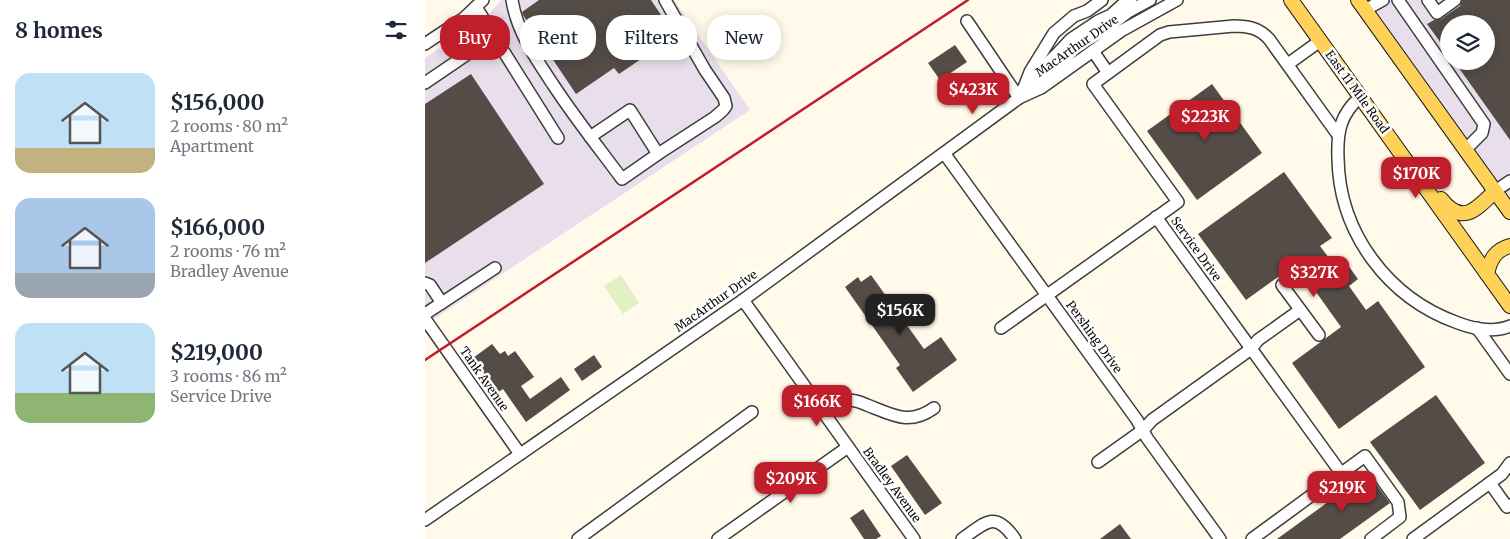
<!DOCTYPE html>
<meta charset="utf-8">
<style>
body{margin:0;font-family:Merriweather,serif;background:#f2f2f3;color:#1f2937;height:100vh;display:flex;flex-direction:column;font-size:19px;white-space:nowrap}
*{box-sizing:border-box;margin:0}
p{font-size:16px;color:#747a83}
.icon{flex:none;width:28px;height:28px;fill:none;stroke:currentColor;stroke-width:2;stroke-linecap:round;stroke-linejoin:round}
.map{position:relative;flex:1;overflow:hidden}
.drawer{display:flex;flex-direction:column;background:#fff;width:425px}
.drawer>*{flex:none}
.banner{position:absolute;left:15px;top:15px;width:475px;height:45px;display:flex;gap:10px}
.fabs{position:absolute;left:1015px;top:15px;display:grid;gap:10px}
.fabs a{display:grid;place-items:center;width:55px;height:55px;border-radius:50%;background:#fff;box-shadow:0 2px 12px #0003;font-size:25px}
.price{position:absolute;translate:-50% -42px;padding:0 11px;border-radius:10px;background:#bf1e2a;color:#fff;font-size:16px;line-height:32px;filter:drop-shadow(0 1px 2px #0008)}
.price::after{content:'';position:absolute;left:50%;top:30px;width:15px;height:11px;margin-left:-8px;background:inherit;clip-path:polygon(0 0,100% 0,50% 100%)}
.price.selected{background:#222;color:#fff}
ul{padding:0;list-style:none}
li{display:flex;align-items:center;gap:15px;height:125px;padding:0 15px}
li span{display:grid;place-items:center;flex:none;width:140px;height:100px;border-radius:15px;color:#555}
li>.icon{margin-inline-start:auto}
span .icon{width:60px;height:60px;fill:#fffc;stroke-width:1}
li b{font-size:21px}
h2{display:flex;justify-content:space-between;align-items:center;height:60px;padding:0 15px;font-size:21px}
.tag{padding:0 18px;border-radius:20px;background:#fff;box-shadow:0 2px 12px #0003;font-size:18px;line-height:45px}
.tag.selected{background:#bf1e2a;color:#fff}
main{display:flex;flex:1;min-height:0}
.map>svg:first-child{display:block}
.industrial{fill:#e9deeb;fill-rule:evenodd}
.pitch{fill:#e2f1c4}
.building{fill:#544c47}
.lines{fill:none;stroke-linecap:round;stroke-linejoin:round}
.minor-casing{stroke:#3e3e3e;stroke-width:14}
.major-casing{stroke:#1c1c1c;stroke-width:16}
.minor{stroke:#fff;stroke-width:11}
.major{stroke:#fed259;stroke-width:14}
.rail{stroke:#bf1e2a;stroke-width:2.5}
.labels{text-anchor:middle;stroke-width:5;stroke-linejoin:round;paint-order:stroke}
.street-label{font-size:12px;fill:#0b0b0b;stroke:#fff}
</style>
<main>
<section class="drawer">
<h2>8 homes<svg class="icon" aria-label="filters" viewBox="0 0 24 24"><path d="M4 7h16M4 17h16"/><circle cx="9" cy="7" r="2"/><circle cx="15" cy="17" r="2"/></svg></h2>
<ul>
<li><span style="background:linear-gradient(#bfe0f5 75%,#c2b280 0)"><svg class="icon" aria-label="home" viewBox="0 0 24 24"><path d="M3 11l9-7 9 7M6 9v11h12V9"/></svg></span><div><b>$156,000</b><p>2 rooms · 80 m²</p><p>Apartment</p></div></li>
<li><span style="background:linear-gradient(#a9c7e8 75%,#9aa5b1 0)"><svg class="icon" aria-label="home" viewBox="0 0 24 24"><path d="M3 11l9-7 9 7M6 9v11h12V9"/></svg></span><div><b>$166,000</b><p>2 rooms · 76 m²</p><p>Bradley Avenue</p></div></li>
<li><span style="background:linear-gradient(#bfe0f5 70%,#8fb573 0)"><svg class="icon" aria-label="home" viewBox="0 0 24 24"><path d="M3 11l9-7 9 7M6 9v11h12V9"/></svg></span><div><b>$219,000</b><p>3 rooms · 86 m²</p><p>Service Drive</p></div></li>
</ul>
</section>
<div class="map">
<svg width="1085" height="539" viewBox="0 0 1085 539">
<rect width="100%" height="100%" fill="#fffae9"/>
<g class="industrial">
<polygon points="76,0 249,0 325,110 0,325 0,58 65,13"/>
<path d="M938,0h147v205zM1024,24h37v37h-37z"/>
</g>
<polygon class="pitch" points="196,275 214,303 198,314 179,286"/>
<g class="building">
<polygon points="114,0 226,0 250,36 194,74 189,68 151,94 98,15 97,12"/>
<polygon points="1037,0 1085,0 1085,140 1029,61 1061,61 1061,24 1024,24 1024,54 1002,24 1009,20 1016,19 1035,6"/>
<polygon points="530,45 542,62 515,80 503,63"/>
<polygon points="46,74 119,184 0,263 0,104"/>
<polygon points="787,84 837,153 772,200 722,131"/>
<polygon points="859,172 907,238 895,246 913,270 922,264 933,279 924,286 941,310 953,301 1000,367 914,429 867,363 916,327 871,264 821,300 773,234"/>
<polygon points="446,275 499,349 516,337 532,360 488,392 471,368 475,365 420,287 433,277 436,282"/>
<polygon points="67,344 75,354 80,351 83,356 90,351 109,377 96,386 105,399 136,377 145,390 101,422 78,389 72,393 48,358"/>
<polygon points="169,355 177,367 157,381 149,369"/>
<polygon points="1011,395 1060,463 995,510 945,442"/>
<polygon points="482,455 517,503 500,515 466,466"/>
<polygon points="943,473 965,503 915,539 852,539"/>
<polygon points="438,509 456,536 451,539 439,539 425,518"/>
<polygon points="695,524 706,539 675,539"/>
</g>
<g class="lines">
<defs>
<g id="minor">
<path d="M87,0c5,32 24,59 42,86 21,32 45,62 68,93l36,-25 -28,-44 -40,27"/>
<polyline points="973,0 1059,124 1057,133 1040,150"/>
<polyline points="1003,0 1012,13 1030,0"/>
<polyline points="940,10 958,0"/>
<polyline points="542,21 594,98"/>
<polyline points="69,36 133,138"/>
<polyline points="0,44 39,18 58,0"/>
<polyline points="668,51 683,73"/>
<polyline points="863,64 895,41"/>
<polyline points="614,71 632,54 646,39 673,21 686,15 697,5 706,0"/>
<polyline points="0,83 69,36 51,7"/>
<polyline points="598,89 639,60 651,47 659,42 680,30 703,12 725,0"/>
<polyline points="598,90 605,72 629,33 649,16 662,11 677,0"/>
<path d="M935,97c-20,18 -23,35 -22,61 1,75 50,140 120,165 16,6 35,10 52,3"/>
<polyline points="519,153 712,420 722,438 795,539"/>
<polyline points="233,154 290,117 298,110 301,106 299,98 280,70 240,0"/>
<polyline points="1070,191 1085,181"/>
<polyline points="731,217 916,473"/>
<polyline points="0,283 5,285 17,303"/>
<polyline points="857,285 894,335"/>
<polyline points="318,300 489,539"/>
<polyline points="0,314 70,268"/>
<polyline points="0,319 95,454"/>
<path d="M576,328l177,-126 -85,-118 67,-49 9,-3 65,-6c14,0 25,2 35,13l69,96"/>
<polyline points="1052,328 1085,374"/>
<path d="M399,414c6,-5 13,-11 20,-13 9,-2 16,1 23,4 26,10 42,21 67,3"/>
<polyline points="673,462 718,430 727,420 826,349 833,340 875,310"/>
<polyline points="1065,483 1082,507 1085,505"/>
<polyline points="0,520 318,300 594,98 616,88 696,31 752,0"/>
<polyline points="153,539 327,412"/>
<polyline points="293,539 423,447"/>
<path d="M537,539c24,-17 33,-29 53,0"/>
<polyline points="827,539 940,456 973,502 975,517 946,539"/>
<polyline points="988,539 1077,474 1085,463"/>
</g>
<g id="major">
<polyline points="866,0 1085,306"/>
<polyline points="933,0 1085,212"/>
<path d="M1016,199c21,27 35,11 54,-8"/>
<path d="M1062,274c3,-14 8,-24 23,-28"/>
</g>
</defs>
<use href="#minor" class="minor-casing"/>
<use href="#major" class="major-casing"/>
<use href="#minor" class="minor"/>
<use href="#major" class="major"/>
<polyline class="rail" points="0,360 543,0"/>
</g>
<g class="labels">
<g class="street-label">
<text transform="translate(652 46) rotate(-35)" y="4">MacArthur Drive</text>
<text transform="translate(932 92) rotate(54)" y="4">East 11 Mile Road</text>
<text transform="translate(771 249) rotate(54)" y="4">Service Drive</text>
<text transform="translate(291 301) rotate(-35)" y="4">MacArthur Drive</text>
<text transform="translate(669 337) rotate(54)" y="4">Pershing Drive</text>
<text transform="translate(59 379) rotate(55)" y="4">Tank Avenue</text>
<text transform="translate(467 485) rotate(54)" y="4">Bradley Avenue</text>
</g>
</g>
</svg>
<div class="fabs">
<a><svg class="icon" aria-label="layers" viewBox="0 0 24 24"><path d="M12 4l9 5-9 5-9-5zM3 14l9 5 9-5"/></svg></a>
</div>
<b class="price" style="left:548px;top:115px">$423K</b>
<b class="price" style="left:780px;top:142px">$223K</b>
<b class="price" style="left:991px;top:199px">$170K</b>
<b class="price" style="left:889px;top:298px">$327K</b>
<b class="price selected" style="left:475px;top:336px">$156K</b>
<b class="price" style="left:392px;top:427px">$166K</b>
<b class="price" style="left:366px;top:504px">$209K</b>
<b class="price" style="left:917px;top:513px">$219K</b>
<div class="banner">
<a class="tag selected">Buy</a>
<a class="tag">Rent</a>
<a class="tag">Filters</a>
<a class="tag">New</a>
</div>
</div>
</main>
